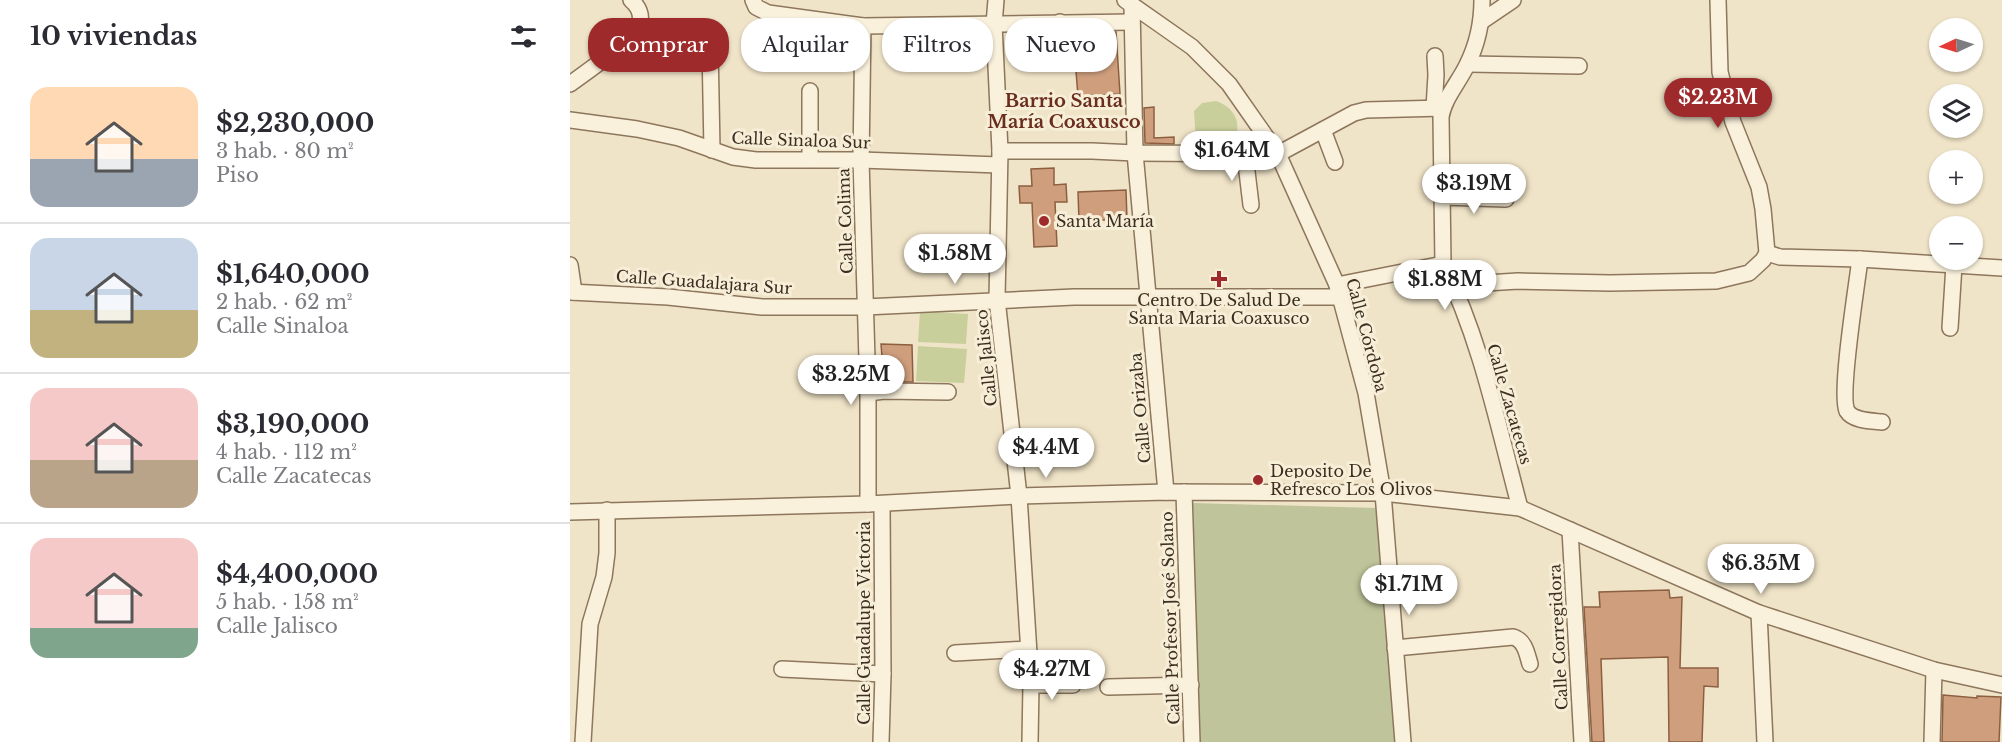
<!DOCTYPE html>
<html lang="es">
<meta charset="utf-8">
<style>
body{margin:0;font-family:"Libre Baskerville",serif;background:#f2f2f3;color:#2b2b33;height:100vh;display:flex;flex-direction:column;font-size:22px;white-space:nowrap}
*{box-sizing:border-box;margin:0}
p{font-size:20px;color:#7c7c81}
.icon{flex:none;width:33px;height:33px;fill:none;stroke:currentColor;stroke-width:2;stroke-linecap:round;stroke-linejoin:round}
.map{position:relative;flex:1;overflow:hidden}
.details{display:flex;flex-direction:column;background:#fff;width:570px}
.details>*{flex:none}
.guide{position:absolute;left:18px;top:18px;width:570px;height:54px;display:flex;gap:12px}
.needle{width:39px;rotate:266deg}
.tools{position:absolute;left:1359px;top:18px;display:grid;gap:12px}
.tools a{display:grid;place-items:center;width:54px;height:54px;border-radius:50%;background:#fff;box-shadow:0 2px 4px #0004;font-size:30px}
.price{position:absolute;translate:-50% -51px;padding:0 14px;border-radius:21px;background:#fff;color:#222;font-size:20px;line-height:39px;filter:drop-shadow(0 2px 3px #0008)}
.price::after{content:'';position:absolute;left:50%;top:36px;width:18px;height:14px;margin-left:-9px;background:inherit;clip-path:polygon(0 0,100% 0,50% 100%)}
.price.on{background:#9e2a2b;color:#fff}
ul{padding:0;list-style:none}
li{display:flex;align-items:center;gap:18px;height:150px;padding:0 30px}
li+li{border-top:2px solid #e1e1e2}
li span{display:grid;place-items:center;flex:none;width:168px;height:120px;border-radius:18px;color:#555}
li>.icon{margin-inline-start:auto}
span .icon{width:72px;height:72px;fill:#fffc;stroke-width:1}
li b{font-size:26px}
h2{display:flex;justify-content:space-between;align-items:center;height:72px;padding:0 30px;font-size:26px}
.chip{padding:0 21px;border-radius:24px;background:#fff;box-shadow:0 2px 4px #0004;font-size:21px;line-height:54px}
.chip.on{background:#9e2a2b;color:#fff}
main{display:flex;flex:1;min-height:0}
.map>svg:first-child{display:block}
.green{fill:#c9cf9b}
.cemetery{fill:#bfc49a}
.building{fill:#cf9f7d;stroke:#8d5f41;stroke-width:1.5}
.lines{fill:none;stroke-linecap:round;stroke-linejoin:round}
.minor-casing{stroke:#8d765c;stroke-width:18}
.minor{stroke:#faf1dc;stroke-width:15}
.poi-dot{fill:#9e2a2b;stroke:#f7eed8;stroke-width:2}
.labels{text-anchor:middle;stroke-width:6;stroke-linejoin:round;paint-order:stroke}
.street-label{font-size:16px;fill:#3d2e20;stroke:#f7eed8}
.poi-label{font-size:16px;fill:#3d2e20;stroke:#f7eed8;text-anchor:start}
.neighbourhood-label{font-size:18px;font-weight:bold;fill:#6b2e1e;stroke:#f7eed8}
</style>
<main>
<section class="details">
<h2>10 viviendas<svg class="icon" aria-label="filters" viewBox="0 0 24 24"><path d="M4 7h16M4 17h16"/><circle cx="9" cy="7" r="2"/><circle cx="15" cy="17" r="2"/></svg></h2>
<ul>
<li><span style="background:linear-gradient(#ffd9b3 60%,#9aa5b1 0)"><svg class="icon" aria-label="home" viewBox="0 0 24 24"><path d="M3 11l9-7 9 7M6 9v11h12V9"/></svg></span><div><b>$2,230,000</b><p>3 hab. · 80 m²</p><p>Piso</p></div></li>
<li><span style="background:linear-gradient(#c9d6e8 60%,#c2b280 0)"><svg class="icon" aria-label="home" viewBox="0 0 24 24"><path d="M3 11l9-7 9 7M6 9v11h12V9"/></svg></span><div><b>$1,640,000</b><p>2 hab. · 62 m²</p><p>Calle Sinaloa</p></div></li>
<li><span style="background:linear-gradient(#f6c9c9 60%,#b9a48a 0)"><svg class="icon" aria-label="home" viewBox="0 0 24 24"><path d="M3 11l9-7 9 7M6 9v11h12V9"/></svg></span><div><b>$3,190,000</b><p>4 hab. · 112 m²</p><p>Calle Zacatecas</p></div></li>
<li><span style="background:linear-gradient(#f6c9c9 75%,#7fa58c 0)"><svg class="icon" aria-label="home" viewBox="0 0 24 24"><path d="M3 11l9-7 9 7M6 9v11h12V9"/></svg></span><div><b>$4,400,000</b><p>5 hab. · 158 m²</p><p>Calle Jalisco</p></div></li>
</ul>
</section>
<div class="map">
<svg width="1432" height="742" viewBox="0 0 1432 742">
<rect width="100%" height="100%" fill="#f0e4c8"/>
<g class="green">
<path d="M646,101c24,8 29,33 9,49l-25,-3 -4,-3 -2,-33 8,-8z"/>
<polygon points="350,311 398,314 396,344 348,342"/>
<polygon points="348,346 397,349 394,383 346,381"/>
</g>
<polygon class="cemetery" points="623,503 807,508 826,742 628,742"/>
<g class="building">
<polygon points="546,32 550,94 508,96 503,34"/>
<polygon points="584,107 584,138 604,137 604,144 575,143 574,108"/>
<polygon points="484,168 484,185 496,184 497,202 485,202 487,246 464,247 462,203 450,203 449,186 462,186 461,169"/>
<polygon points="556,190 557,219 509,221 508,192"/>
<polygon points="311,344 342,345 343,382 307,382 307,370 313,370"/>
<polygon points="1099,590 1100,598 1112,597 1110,668 1148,668 1148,687 1134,686 1132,742 1099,742 1098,657 1031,659 1034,742 1022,742 1014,607 1030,607 1029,592"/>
<polygon points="1373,695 1407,698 1407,696 1431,697 1429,742 1372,742"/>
</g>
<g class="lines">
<defs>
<g id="minor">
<polyline points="183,0 186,7 198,13 293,26 561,22"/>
<polyline points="426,0 424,24 430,151 427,299 449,496 461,685 460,742"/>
<polyline points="555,0 622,47 659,84 708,154 767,285 796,393 813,493 833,742"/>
<path d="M912,0c0,23 -5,45 -15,65 -8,17 -23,33 -26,52l2,147c38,76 55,162 77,244"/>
<polyline points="562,6 565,153 596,492"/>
<polyline points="912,21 943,0"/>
<polyline points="490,22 493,45"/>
<polyline points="293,26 291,160 298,393 298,504"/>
<polyline points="140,46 142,150"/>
<polyline points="898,64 1009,66"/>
<path d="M0,84c15,-11 63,-44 69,-59 4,-10 -1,-19 -8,-25"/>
<polyline points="864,108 866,75 865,56"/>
<polyline points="0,120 67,129 109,138 163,157 186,160 291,160 429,165"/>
<polyline points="753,130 765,162"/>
<polyline points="430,151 522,151 565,153 708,154 784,113 796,110 873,108"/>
<polyline points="675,155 681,205"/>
<polyline points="240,159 240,91"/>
<polyline points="872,197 936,199"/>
<polyline points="1197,253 1210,257 1290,259 1432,268"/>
<path d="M1290,259c-3,25 -21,135 -13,152 6,10 25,10 35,11"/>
<polyline points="0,265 4,292"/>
<polyline points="767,285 873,264"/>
<polyline points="884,285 948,281 1040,283 1146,281 1179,273 1193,260 1197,253 1193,209 1189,187 1163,122 1150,72 1148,0"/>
<polyline points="0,292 98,297 192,307 295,307 504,297 769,297"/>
<polyline points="1380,328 1384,265"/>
<polyline points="298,393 314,391 378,392"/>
<polyline points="614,492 622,742"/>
<polyline points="0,512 298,504 449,496 596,492 813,493 950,508 1189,613 1364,670 1432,685"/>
<polyline points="1000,530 1012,742"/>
<polyline points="1189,613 1195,742"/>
<path d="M825,648l118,-11c12,3 14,17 17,27"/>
<polyline points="385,653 458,649"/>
<polyline points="212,669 313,674"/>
<polyline points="461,685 503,685"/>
<polyline points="538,687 621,685"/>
<polyline points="13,742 20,624 34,577 37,553 37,510"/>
<polyline points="311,742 313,674 312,504"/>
<polyline points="1362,742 1364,670"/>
</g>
</defs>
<use href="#minor" class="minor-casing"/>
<use href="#minor" class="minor"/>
</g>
<g class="poi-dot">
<circle cx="474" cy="221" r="6"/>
<path d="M646 270h6v6h6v6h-6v6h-6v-6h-6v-6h6z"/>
<circle cx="688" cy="480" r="6"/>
</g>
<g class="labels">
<g class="street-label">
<text transform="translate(231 140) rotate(2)" y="6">Calle Sinaloa Sur</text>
<text transform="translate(275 221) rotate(-92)" y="6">Calle Colima</text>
<text transform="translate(134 282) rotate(4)" y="6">Calle Guadalajara Sur</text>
<text transform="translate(797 335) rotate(75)" y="6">Calle Córdoba</text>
<text transform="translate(416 358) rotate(-96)" y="6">Calle Jalisco</text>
<text transform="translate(940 404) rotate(74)" y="6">Calle Zacatecas</text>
<text transform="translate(570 408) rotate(-95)" y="6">Calle Orizaba</text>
<text transform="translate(600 618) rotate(-92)" y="6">Calle Profesor José Solano</text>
<text transform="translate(294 623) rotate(-90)" y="6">Calle Guadalupe Victoria</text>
<text transform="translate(988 637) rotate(-93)" y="6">Calle Corregidora</text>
</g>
<g class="poi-label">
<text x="486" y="227">Santa María</text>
<text x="649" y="306" text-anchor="middle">Centro De Salud De<tspan x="649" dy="18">Santa Maria Coaxusco</tspan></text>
<text x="700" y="477">Deposito De<tspan x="700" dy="18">Refresco Los Olivos</tspan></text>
</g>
<g class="neighbourhood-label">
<text x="494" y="107">Barrio Santa<tspan x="494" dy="21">María Coaxusco</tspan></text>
</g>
</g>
</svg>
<div class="tools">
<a><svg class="needle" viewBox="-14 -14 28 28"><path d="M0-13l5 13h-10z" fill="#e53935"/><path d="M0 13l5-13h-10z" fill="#7c7c81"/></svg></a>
<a><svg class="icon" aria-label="layers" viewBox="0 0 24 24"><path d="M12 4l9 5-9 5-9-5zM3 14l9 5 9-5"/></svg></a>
<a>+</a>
<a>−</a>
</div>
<b class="price on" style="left:1148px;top:129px">$2.23M</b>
<b class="price" style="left:662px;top:182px">$1.64M</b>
<b class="price" style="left:904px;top:215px">$3.19M</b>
<b class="price" style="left:385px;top:285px">$1.58M</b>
<b class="price" style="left:875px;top:311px">$1.88M</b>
<b class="price" style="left:281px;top:406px">$3.25M</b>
<b class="price" style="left:476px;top:479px">$4.4M</b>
<b class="price" style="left:1191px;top:595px">$6.35M</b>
<b class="price" style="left:839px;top:616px">$1.71M</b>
<b class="price" style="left:482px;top:701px">$4.27M</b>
<div class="guide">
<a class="chip on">Comprar</a>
<a class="chip">Alquilar</a>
<a class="chip">Filtros</a>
<a class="chip">Nuevo</a>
</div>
</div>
</main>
